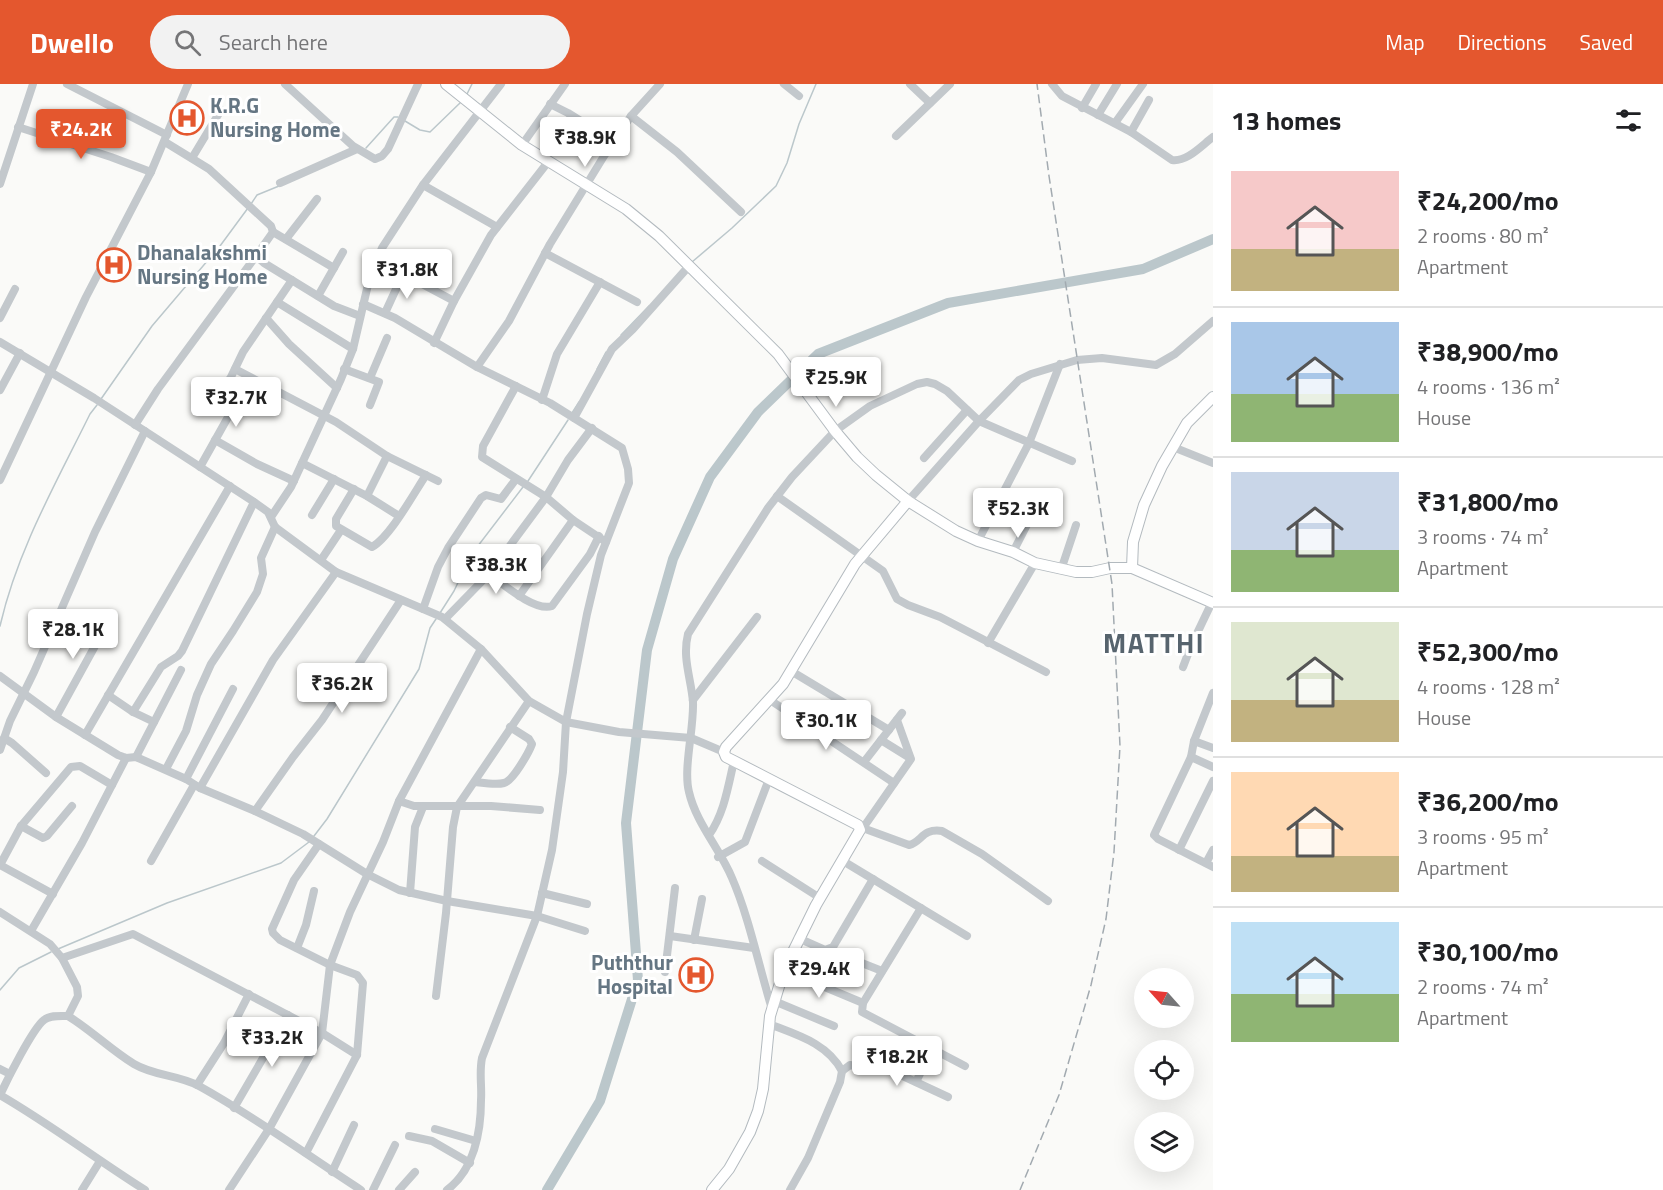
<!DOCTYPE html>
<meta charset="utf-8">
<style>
body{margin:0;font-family:"Titillium Web",sans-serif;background:#f2f2f2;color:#202124;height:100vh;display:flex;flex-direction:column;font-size:22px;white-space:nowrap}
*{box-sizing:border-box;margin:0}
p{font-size:20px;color:#757577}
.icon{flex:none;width:33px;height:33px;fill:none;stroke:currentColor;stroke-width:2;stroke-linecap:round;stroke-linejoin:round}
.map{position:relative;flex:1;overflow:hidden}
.side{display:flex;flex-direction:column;background:#fff;width:450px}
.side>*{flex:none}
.needle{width:39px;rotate:297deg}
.controls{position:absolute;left:1134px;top:884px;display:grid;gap:12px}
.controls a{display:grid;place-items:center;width:60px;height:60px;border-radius:50%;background:#fff;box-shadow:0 6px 24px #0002;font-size:30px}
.price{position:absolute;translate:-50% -51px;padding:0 14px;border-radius:6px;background:#fff;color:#222;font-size:20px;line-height:39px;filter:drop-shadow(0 2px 3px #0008)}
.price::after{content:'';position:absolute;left:50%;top:36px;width:18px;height:14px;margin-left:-9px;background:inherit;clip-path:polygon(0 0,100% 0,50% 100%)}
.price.on{background:#e4572e;color:#fff}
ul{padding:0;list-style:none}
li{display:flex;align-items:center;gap:18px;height:150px;padding:0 18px}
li+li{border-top:2px solid #e0e0e0}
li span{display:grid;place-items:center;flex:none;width:168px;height:120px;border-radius:0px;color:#555}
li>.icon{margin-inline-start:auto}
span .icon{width:72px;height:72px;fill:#fffc;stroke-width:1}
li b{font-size:26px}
h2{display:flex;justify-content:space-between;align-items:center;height:72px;padding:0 18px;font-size:26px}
header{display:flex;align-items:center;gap:36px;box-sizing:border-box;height:84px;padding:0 30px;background:#e4572e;color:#fff}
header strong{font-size:28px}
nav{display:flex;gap:33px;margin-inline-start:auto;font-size:21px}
.search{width:420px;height:54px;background:#f2f2f2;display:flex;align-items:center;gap:15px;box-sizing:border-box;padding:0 21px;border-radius:33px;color:#757577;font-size:22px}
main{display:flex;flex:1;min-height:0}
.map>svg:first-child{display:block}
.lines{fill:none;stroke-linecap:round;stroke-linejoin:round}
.stream{stroke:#bbc7cb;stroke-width:1.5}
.river{stroke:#bbc7cb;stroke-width:10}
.secondary-casing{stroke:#b3babf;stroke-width:12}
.street{stroke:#c3c8cc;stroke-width:8}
.secondary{stroke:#fff;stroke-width:10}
.rail{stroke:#a2aab0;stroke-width:1.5;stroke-dasharray:9 4.5;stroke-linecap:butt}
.labels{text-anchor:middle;stroke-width:6;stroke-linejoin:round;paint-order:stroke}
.poi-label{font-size:21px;font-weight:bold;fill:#657683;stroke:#fff;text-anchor:start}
.district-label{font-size:27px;font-weight:bold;letter-spacing:1.5px;fill:#57646e;stroke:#fff}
</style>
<header>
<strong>Dwello</strong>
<div class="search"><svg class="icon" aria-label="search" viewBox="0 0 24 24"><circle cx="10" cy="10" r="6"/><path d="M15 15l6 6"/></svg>Search here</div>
<nav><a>Map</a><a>Directions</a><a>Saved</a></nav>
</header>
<main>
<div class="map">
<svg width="1213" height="1106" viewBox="0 0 1213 1106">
<rect width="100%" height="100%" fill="#fafaf8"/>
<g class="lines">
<g class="stream">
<polyline points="467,10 472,0"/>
<polyline points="405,37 420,46 430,48 460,19"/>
<polyline points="366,64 394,33 398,33"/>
<polyline points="251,120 257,111 279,102"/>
<polyline points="692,178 732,144 776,102 787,79 799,40 816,0"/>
<polyline points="621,251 649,222"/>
<polyline points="597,285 606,268"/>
<polyline points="101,315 152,242 220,162 248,124"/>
<polyline points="572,329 579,318"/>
<polyline points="528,397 568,336"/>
<polyline points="440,529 454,507 471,471 523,403"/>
<path d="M0,542c17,-75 56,-143 90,-212l7,-9"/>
<polyline points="314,752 327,735 419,585 430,544 436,535"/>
<polyline points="58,865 167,819 281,779 309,758"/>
<polyline points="0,906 19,884 51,868"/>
</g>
<polyline class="river" points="547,1106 600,1017 638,896 626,739 647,566 673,475 710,393 758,328 818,270 948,219 1143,185 1213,155"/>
<defs>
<g id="secondary">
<polyline points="446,0 522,61 626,125 659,152 778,270 835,347 857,373 876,391 908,417 956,447 978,457 1013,468 1035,479 1076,488 1092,488 1110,484 1132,484 1213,519"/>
<polyline points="1132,484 1133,458 1144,421 1162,382 1187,339 1213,313"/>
<polyline points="712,1106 729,1085 750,1048 758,1027 763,1005 770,932 784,886 816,821 860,746 858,741 734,677 726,673 724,668 726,663 783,600 855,480 908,417"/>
</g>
</defs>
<use href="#secondary" class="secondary-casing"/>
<g class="street">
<polyline points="67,0 167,51"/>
<polyline points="285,0 353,62 375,75 382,72 388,65 418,0"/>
<polyline points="784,0 799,12"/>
<polyline points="910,0 930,19"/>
<path d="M1052,0l10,12 69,36 41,28c15,2 29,-14 41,-23"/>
<polyline points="550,20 568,29 614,58"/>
<polyline points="1082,24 1096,0"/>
<polyline points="1098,31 1117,0"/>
<polyline points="631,32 677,68 741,128"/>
<polyline points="1115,39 1143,0"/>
<polyline points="18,43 111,73 151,88"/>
<polyline points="1131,48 1149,16"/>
<polyline points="896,52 950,0"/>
<polyline points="165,58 209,85 271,142 273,148 256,172 264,179 334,222 360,232"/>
<polyline points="522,61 565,0"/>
<polyline points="192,74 221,26"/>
<polyline points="280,99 357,65"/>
<polyline points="0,100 33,0"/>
<polyline points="423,101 497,143"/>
<polyline points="273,148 334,184"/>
<polyline points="286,155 317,115"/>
<polyline points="545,169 637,218"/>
<polyline points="377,176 454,217"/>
<polyline points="318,212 343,168"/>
<polyline points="277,218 353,265"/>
<path d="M363,220l32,14 82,49 73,36 72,45 6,21 1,14 -28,72 -14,59 -21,108 -3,50 -11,78 -15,66 -55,142c-3,15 0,27 -1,42 0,32 -7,70 -34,90"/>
<polyline points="385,229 403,190"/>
<polyline points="0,234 15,205"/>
<polyline points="266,234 289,260 337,304"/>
<polyline points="0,258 94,314 254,418 268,428 275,443 336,488 442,533 481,565 399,717 383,758 350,828 330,881 322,949 269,1045 229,1106"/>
<polyline points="434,259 454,217 491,151 548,78"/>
<polyline points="477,283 509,237 550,160 604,72 631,32 660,0"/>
<polyline points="235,285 336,338 387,372 438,397"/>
<polyline points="344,285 379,298 370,321"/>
<polyline points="370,294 387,254"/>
<polyline points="516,302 483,362 482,373 546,413 573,436 606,458"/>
<polyline points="0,306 20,269"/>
<polyline points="217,313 231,293 243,268 292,196"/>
<polyline points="542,316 557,270 600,198"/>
<polyline points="574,334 612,265 633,245 689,182"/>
<polyline points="135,341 158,305 256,172"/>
<polyline points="215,356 257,380 294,397"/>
<polyline points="1173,363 1213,379"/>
<polyline points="924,374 967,326"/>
<polyline points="302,379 367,412 399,432"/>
<polyline points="200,383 250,294"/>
<polyline points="0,396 86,213 151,88 188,0"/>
<path d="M354,405l-18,30v7l36,21c18,-10 42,-54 54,-72"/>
<polyline points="367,412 387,372"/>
<polyline points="777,412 883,487 897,515 908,521 940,533 1046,588"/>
<polyline points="908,417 979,337 1019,296 1031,290 1077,276 1102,274 1156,281 1175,270 1213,237"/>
<polyline points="312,431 334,395"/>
<polyline points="271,433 291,403 341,295 353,265 370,192 382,164 423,101 501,0"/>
<polyline points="978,457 1029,359 1060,280"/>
<polyline points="1013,468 1032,431"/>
<polyline points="321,476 341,446"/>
<polyline points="1061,486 1076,441"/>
<path d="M489,490c14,10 46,38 63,32l38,-52 9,-18"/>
<polyline points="519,512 573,436"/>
<polyline points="423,525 438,483 448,464 481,414 486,411 501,415 516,395"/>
<polyline points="445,535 489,490 546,413 568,376 592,344"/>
<polyline points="988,559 1035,479"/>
<polyline points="481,565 529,617 566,638 619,648 691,654 724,668"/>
<polyline points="1183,583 1191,562 1212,518"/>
<polyline points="791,587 889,646"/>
<polyline points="0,592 56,633 118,671 126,674 136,673 186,695 200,704 255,727 303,750 367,790 399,806 447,817 537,832 585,847"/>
<polyline points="1213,609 1194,657 1191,673 1154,751 1158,755 1213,783"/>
<polyline points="108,611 133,628 154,638"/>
<polyline points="693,616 757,533"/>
<polyline points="770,616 894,699"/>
<polyline points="133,628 161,583 178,572 182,567 254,418"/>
<polyline points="56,633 112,531"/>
<polyline points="85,651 230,402"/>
<polyline points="4,654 12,659 46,689"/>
<polyline points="881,656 910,674"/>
<polyline points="1194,657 1213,664"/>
<polyline points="0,666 10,637 34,588 95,448 145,347"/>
<polyline points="136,673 181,586"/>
<polyline points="1191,673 1213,683"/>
<polyline points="864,678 902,629"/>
<polyline points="166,685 186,647 197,611 211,580 233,547 257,508 263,490 261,474 275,443"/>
<polyline points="186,695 233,605"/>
<path d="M475,698c9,1 21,3 29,1 9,-2 25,-31 28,-39l-3,-5 -19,-12"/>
<polyline points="200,704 273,576 336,488"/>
<polyline points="399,717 414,722 491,722 540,726"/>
<polyline points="255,727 293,673 322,636 401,516"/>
<polyline points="21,742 43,754 47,752 72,722"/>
<path d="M860,743l49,18c13,-3 13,-17 33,-14l40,23 66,47"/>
<polyline points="863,744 911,675 897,636"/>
<path d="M709,751c15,-21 19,-48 25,-74"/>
<polyline points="1179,766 1213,697"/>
<polyline points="718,773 745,758 769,695"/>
<polyline points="151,777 194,701"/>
<polyline points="762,777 820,814"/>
<polyline points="843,777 967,852"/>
<polyline points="1206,779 1213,766"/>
<polyline points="0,781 21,742 71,683 80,682 112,701"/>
<polyline points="0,781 53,810"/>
<polyline points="410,809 415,743 423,723"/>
<polyline points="542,809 587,820"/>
<polyline points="921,824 863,919 862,928 965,982"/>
<path d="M0,828l50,32 12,14 15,29 1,9 -10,20c-8,0 -18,-1 -24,4 -11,8 -37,60 -44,75"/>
<polyline points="31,847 82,759 126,674"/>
<polyline points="670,852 754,864"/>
<polyline points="798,854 825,866 833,863 873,795"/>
<polyline points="694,856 702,815"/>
<polyline points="297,864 306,841 314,807"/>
<polyline points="829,866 882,887"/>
<polyline points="62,874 133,850 322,949 357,971"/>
<polyline points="784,886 863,919"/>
<polyline points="665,888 675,804"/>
<polyline points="436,912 446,829 453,743 457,723 529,617"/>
<polyline points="774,917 834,942"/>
<path d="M772,925c-13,-42 -23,-92 -40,-131 -12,-29 -36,-55 -43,-86 -6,-23 5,-63 4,-90 -2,-24 -11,-44 -5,-68l80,-126 24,-31 43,-46 35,-25 47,-22 10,-2 8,2 12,7 32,30 93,40"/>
<path d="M68,932c23,14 43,34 66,48 20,12 45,11 65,22 56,31 108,69 162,104"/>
<path d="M769,940c28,11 58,19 73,47l-2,11 -32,76 -18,32"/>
<polyline points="0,985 10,990"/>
<polyline points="842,987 850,981 862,983 872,980 877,980 948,1013"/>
<polyline points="916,998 932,965"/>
<polyline points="197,1001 224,959 249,910"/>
<path d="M0,1011c50,29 96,64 145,95"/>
<polyline points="234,1024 288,931"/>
<polyline points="435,1045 476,1057"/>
<polyline points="409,1052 432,1057 470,1079"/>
<polyline points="306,1069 357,971 363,899 357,891 330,881 280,856 273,849 272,845 294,796 319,760"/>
<polyline points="332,1088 354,1041"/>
<polyline points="82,1106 100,1077"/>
<polyline points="373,1106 395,1061"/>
<polyline points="399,1106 415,1088"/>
</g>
<use href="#secondary" class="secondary"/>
<polyline class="rail" points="1020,1106 1059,1011 1091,901 1106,835 1114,768 1120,662 1112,500 1049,92 1037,0"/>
</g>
<defs>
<symbol id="hospital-ring" viewBox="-11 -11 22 22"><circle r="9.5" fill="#fff" stroke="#e4572e" stroke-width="1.5"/><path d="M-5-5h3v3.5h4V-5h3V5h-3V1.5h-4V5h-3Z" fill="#e4572e"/></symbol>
</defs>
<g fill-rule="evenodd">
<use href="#hospital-ring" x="168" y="15" width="38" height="38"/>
<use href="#hospital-ring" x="95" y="162" width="38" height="38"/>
<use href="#hospital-ring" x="677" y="872" width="38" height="38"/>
</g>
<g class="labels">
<g class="poi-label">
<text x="210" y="29">K.R.G<tspan x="210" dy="24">Nursing Home</tspan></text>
<text x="137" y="176">Dhanalakshmi<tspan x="137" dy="24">Nursing Home</tspan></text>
<text x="673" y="886" text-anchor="end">Puththur<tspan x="673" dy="24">Hospital</tspan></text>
</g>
<g class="district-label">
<text x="1154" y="569">MATTHI</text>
</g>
</g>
</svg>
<div class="controls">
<a><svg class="needle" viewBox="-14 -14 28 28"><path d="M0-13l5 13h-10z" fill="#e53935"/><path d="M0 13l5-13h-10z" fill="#757577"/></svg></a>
<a><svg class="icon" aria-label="locate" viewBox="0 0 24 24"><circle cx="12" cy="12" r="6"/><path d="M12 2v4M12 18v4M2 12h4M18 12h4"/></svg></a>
<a><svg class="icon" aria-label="layers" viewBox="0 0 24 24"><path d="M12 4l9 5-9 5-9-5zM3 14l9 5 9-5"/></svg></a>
</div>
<b class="price on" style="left:81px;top:76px">₹24.2K</b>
<b class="price" style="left:585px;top:84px">₹38.9K</b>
<b class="price" style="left:407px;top:216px">₹31.8K</b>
<b class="price" style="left:836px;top:324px">₹25.9K</b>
<b class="price" style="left:236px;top:344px">₹32.7K</b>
<b class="price" style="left:1018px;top:455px">₹52.3K</b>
<b class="price" style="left:496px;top:511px">₹38.3K</b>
<b class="price" style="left:73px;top:576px">₹28.1K</b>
<b class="price" style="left:342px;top:630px">₹36.2K</b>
<b class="price" style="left:826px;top:667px">₹30.1K</b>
<b class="price" style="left:819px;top:915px">₹29.4K</b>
<b class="price" style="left:272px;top:984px">₹33.2K</b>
<b class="price" style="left:897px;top:1003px">₹18.2K</b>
</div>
<section class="side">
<h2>13 homes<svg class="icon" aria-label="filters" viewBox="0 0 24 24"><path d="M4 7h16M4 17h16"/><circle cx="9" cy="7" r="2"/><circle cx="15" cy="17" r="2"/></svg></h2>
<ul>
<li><span style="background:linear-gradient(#f6c9c9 65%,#c2b280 0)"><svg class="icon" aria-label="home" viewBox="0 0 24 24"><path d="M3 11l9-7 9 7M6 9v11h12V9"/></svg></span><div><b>₹24,200/mo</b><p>2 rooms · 80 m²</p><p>Apartment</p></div></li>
<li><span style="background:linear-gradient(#a9c7e8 60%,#8fb573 0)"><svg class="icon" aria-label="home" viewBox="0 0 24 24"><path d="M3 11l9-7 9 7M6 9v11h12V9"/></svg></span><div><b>₹38,900/mo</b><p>4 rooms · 136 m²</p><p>House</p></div></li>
<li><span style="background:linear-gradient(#c9d6e8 65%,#8fb573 0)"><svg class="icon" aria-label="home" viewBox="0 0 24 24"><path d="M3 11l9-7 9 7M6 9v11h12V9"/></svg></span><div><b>₹31,800/mo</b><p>3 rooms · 74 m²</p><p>Apartment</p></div></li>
<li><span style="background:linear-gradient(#dfe7d0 65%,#c2b280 0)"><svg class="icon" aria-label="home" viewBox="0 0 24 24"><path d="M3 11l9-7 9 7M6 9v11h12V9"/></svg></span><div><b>₹52,300/mo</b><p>4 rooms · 128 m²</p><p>House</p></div></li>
<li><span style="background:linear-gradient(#ffd9b3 70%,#c2b280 0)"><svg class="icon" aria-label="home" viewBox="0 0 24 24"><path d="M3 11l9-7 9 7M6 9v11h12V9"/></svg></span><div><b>₹36,200/mo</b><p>3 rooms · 95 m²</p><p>Apartment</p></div></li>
<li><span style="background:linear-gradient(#bfe0f5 60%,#8fb573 0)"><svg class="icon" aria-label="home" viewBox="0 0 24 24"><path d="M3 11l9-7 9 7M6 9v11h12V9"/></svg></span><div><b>₹30,100/mo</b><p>2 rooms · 74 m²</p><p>Apartment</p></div></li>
</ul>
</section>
</main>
